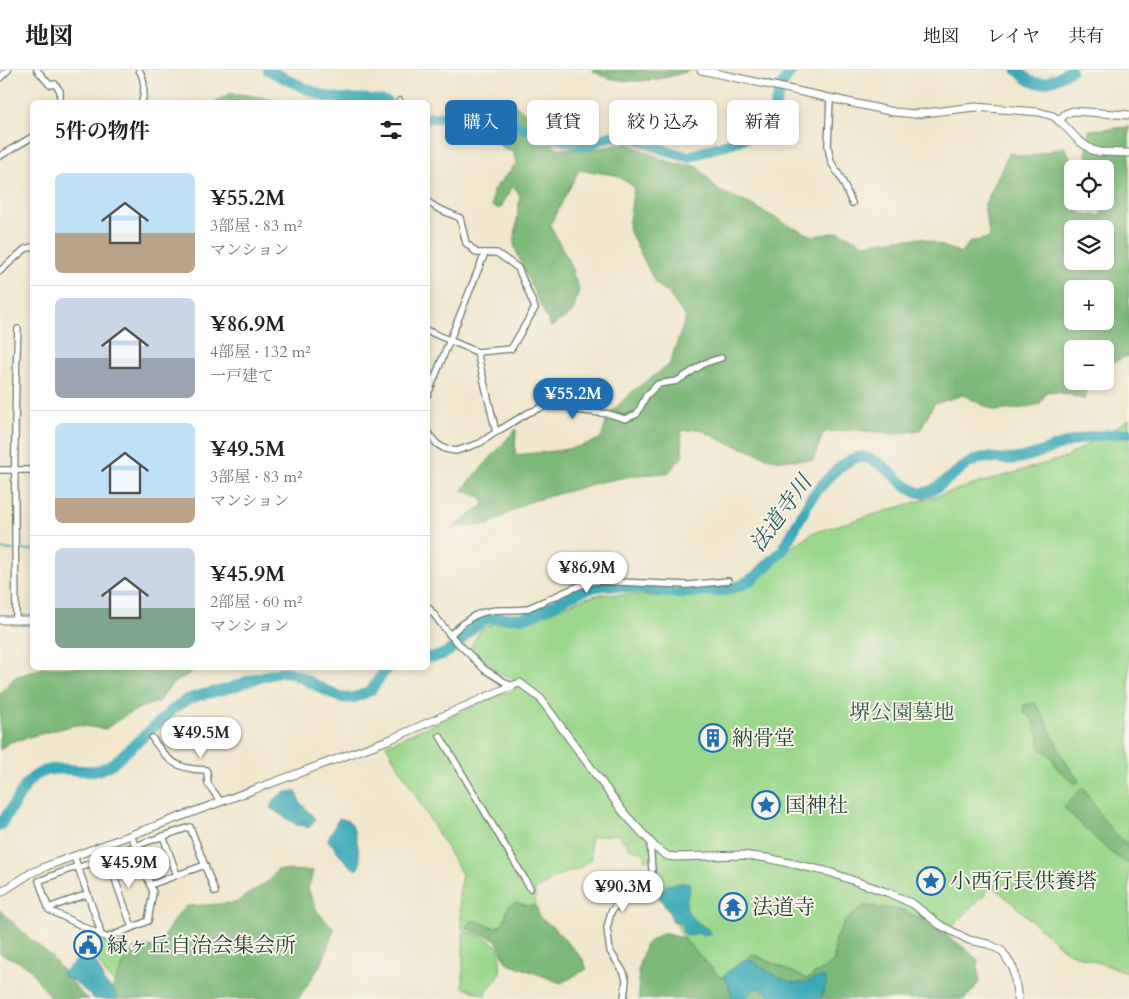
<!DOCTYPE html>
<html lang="ja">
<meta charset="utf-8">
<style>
body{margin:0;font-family:Cardo,"Noto Serif JP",serif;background:#f2f2f2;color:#222;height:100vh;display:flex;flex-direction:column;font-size:19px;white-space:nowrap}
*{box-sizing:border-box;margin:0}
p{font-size:16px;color:#767676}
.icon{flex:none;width:28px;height:28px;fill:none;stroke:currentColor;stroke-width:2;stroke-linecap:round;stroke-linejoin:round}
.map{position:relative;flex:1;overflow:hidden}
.details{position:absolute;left:30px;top:30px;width:400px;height:570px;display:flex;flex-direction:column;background:#fff;border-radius:8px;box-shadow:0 2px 8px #0003}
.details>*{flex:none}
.guide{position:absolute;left:445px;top:30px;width:475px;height:45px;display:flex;gap:10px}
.buttons{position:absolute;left:1064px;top:90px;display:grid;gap:10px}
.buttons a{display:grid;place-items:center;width:50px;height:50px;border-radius:8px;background:#fff;box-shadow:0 2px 8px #0003;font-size:25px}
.price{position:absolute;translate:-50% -42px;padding:0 11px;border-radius:18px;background:#fff;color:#222;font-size:16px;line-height:32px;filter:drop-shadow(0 1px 2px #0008)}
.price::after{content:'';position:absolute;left:50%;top:30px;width:15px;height:11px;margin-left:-8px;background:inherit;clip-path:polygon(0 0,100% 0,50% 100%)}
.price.on{background:#1f6fb2;color:#fff}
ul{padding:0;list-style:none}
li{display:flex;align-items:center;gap:15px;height:125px;padding:0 25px}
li+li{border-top:1px solid #e0e0e0}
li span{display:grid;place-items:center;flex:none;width:140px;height:100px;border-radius:8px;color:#555}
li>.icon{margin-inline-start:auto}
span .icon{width:60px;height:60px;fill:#fffc;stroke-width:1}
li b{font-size:21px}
h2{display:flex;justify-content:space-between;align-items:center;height:60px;padding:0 25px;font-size:21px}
.tag{padding:0 18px;border-radius:8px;background:#fff;box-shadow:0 2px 8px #0003;font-size:18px;line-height:45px}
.tag.on{background:#1f6fb2;color:#fff}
header{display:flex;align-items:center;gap:30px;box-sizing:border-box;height:70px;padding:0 25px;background:#fff;border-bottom:1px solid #e0e0e0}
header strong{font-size:24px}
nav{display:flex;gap:28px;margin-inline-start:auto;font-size:18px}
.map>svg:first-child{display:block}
.green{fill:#9bd88d;stroke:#5d8a60}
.forest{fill:#7cb878;stroke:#4e7a56;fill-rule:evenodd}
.water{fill:#3aaab8;stroke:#2c7476}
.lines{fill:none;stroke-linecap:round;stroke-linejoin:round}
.stream{stroke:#3aaab8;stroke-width:2}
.river{stroke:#3aaab8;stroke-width:11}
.minor-casing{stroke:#68786a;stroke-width:8}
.tertiary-casing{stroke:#68786a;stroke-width:9}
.minor{stroke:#fff;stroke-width:5.5}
.tertiary{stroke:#fff;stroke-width:7}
.labels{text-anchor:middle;stroke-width:4;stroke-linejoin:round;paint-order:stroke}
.park-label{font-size:21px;fill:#385c46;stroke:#f7f3e8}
.poi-label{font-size:21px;fill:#1f3d34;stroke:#f7f3e8;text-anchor:start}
.water-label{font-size:22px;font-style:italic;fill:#275e5c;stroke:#f7f3e8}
</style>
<header>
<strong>地図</strong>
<nav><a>地図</a><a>レイヤ</a><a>共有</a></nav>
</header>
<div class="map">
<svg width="1129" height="929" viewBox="0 0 1129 929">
<rect width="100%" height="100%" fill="#f7f3e8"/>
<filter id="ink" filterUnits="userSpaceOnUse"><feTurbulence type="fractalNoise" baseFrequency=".02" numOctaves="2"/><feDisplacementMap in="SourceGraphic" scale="10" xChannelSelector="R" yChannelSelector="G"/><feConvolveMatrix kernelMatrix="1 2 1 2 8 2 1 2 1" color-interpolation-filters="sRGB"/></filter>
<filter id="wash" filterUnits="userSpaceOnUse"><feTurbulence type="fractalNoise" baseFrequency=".0096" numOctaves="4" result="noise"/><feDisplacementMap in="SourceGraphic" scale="20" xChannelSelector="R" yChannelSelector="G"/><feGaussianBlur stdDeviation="1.12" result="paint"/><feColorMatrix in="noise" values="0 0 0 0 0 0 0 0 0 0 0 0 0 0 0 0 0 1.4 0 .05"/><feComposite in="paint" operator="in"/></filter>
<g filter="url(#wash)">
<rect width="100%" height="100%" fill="#f1e7ce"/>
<g class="green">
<path d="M1129,349v554l-62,-21 -74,-66 -48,48 -18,-11 -24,-13 -39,-4 -29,33 -1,23 -27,17 -54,-25 -32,25 -38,-41 -25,-56 -4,-3 2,-16 -7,-3h-4v-7l-16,-5 -11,-14 -28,3 1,22 -11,9 -22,8 -23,14v14l-1,2 -4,1 -12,-4 -9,3c-3,9 -5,19 -14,22l-20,-7 -6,3 -2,5h-5l-3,-33 3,-22 -76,-129 120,-53 9,-2 -2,-12 -16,-6 -8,-4 -19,-16 3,-9 8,-14 12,-5 36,-3 53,-22 19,-5 82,3 43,-3 32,-17 30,-27 24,-17 255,-76z"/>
<path d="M463,862c10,0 30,7 35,16 2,4 2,8 2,12 0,4 1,8 0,12 -2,9 -12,14 -15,23l-21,-7 -1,-2z"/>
<polygon points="122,864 127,876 119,917 106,905 94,882 92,881 98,866"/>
</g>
<g class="forest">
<path d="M592,0h98c-26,11 -74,18 -98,0z"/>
<polygon points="232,23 254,26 284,32 214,32"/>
<path d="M502,30l17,7 38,41 33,2 36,-7 46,20 25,3 22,25 31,13 38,21 25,11 27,-4 24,12 34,-5 24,-1 39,15 9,-11 20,-4 -6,-32 25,-53 18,4 37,-10 13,22h-5v32h8v13l21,2 3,-15h1v-5l6,-31 -25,-9 3,-26 40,-3v230l-2,-1 -22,10v-17h-33v32h20l-6,8 -2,11 -16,-6 -21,-3 -7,13 -22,5 -23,2 -32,-16 -29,9 -14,26 -23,4 -42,-4 -31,2 -11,28h-37l-51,-18 -26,-13 -18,2 2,25 -15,17 -30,2 -38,7 -74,21 -38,22 -34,2 31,-23 -5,-7 -18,-7 54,-61 -1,26c26,-3 63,-4 86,-17l8,-24 25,-24 35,-25 17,-47 -17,-24 -13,-10 -28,-56 6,-41 -18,-12 -37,-5 -29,55 18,35 11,29 -6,23 -22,15 -26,-54 -11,-28 6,-50 -7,-9 -13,23 -8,-3 1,-16 23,-26 -3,-13 -13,-5 -3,-18zM1072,159h33v32h-33zM1072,219h33v32h-33z"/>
<polygon points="44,598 198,598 172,614 158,632 142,637 126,645 105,659 75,655 10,672 0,680 0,623 15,607"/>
<polygon points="1035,633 1046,651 1063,688 1079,711 1077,714 1075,714 1057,698 1051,686 1041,679 1039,675 1039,666 1031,647 1024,643 1024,635"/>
<path d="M1083,717c13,21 25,44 46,58v19l-18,-11 -47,-45 1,-3z"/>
<polygon points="277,800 313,801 308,819 317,841 334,859 322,893 298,929 107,929 124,893 135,878 158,876 176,846 187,836 235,833 270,810"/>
<path d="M518,833l12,3h4l2,-2 3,13 14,10 29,31 5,11 -26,14 -55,-21 -10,-23 -29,-10 4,-8h4l20,7c13,-5 9,-15 14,-22 2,-2 6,-3 9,-3z"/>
<polygon points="864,836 903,840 927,853 962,876 978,890 978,900 980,910 972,922 964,929 639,929 638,898 646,874 662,863 683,868 721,908 753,884 807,909 834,892 835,869 845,851"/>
<polygon points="0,840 30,869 49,884 84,927 89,929 51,929 29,897 0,883"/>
</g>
<g class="water">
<path d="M296,721l4,11 15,17 -6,9 -8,-3h-4l-27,-17c7,-13 11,-16 26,-17z"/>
<path d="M339,748c4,1 8,2 11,4 5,5 10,33 10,40 0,3 -2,6 -3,8 -15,-7 -17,-19 -29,-29v-2z"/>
<path d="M689,812c2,6 0,10 -2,16 -5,20 14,24 25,35l-8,3 -7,-3 -9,3 -5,-4 -2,-9 -4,-2 -4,1 -2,-6 -12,-19 2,-6h3l2,-6z"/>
<polygon points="85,883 92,885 103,906 103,911 115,922 117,929 95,929 73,911 64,907 62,903"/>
<path d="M746,889h3c11,7 38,26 51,24 8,0 15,-6 23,-6l3,2v6l-5,14h-42l-10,-5 -9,-6h-4l-13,11h-11l-4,-15 -4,-7 1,-3z"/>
</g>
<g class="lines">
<g class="stream">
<polyline points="0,479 13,480"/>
<polyline points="17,480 32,480"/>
</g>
<g class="river">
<path d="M268,0c19,9 40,22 61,27 19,4 40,0 58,5"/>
<path d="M1017,0c5,4 10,10 16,12 13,4 28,-6 38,-12"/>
<polyline points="428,48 435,48 474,41 483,43 497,49 560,69 582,75 588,75 611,66 624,66 640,70 666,81 688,87 757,64 769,49 774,39 782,15 792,0"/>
<path d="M428,587c28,1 35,-27 56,-37 11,-5 30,0 42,-3 6,-1 12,-5 18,-8 21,-10 40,-22 64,-24l68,8 50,-3 16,-5 14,-9 27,-26 28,-52c11,-13 35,-44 53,-41 14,3 25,14 35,23 6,5 14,12 23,13 15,0 37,-26 51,-32 13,-7 28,0 41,-2 23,-3 44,-15 66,-20 16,-4 33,-5 49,-6"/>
<path d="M0,756l28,-44c20,-21 42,-10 67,-11 8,-1 14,-5 21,-10l60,-54 10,-7 11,-4 33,-8 27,-10 24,-6h7l8,3 41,21 8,2h7l10,-3 9,-5 16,-22"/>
</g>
</g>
</g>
<g filter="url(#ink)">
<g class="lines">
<defs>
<g id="minor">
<polyline points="37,0 50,15 55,14 60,21 60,32"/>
<path d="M139,0c6,9 6,22 3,32"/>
<polyline points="0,8 8,0"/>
<polyline points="830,28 828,76 831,92 841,108 852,133"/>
<polyline points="399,32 400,31"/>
<polyline points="0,86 32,67"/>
<polyline points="428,132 437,138 460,148 466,173 477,183 497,183 518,198 535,238 511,279 477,282"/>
<polyline points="0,201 25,179 32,177"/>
<polyline points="428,261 477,282 496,362"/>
<polyline points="428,324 485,183"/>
<polyline points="428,363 437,374 445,379 456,381 480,373 496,362 528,343 555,332 576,340 609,344 625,349 637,344 646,326 658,314 677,311 705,293 721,288"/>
<polyline points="0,400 32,400"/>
<polyline points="428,537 450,565 484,599 511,616"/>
<path d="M16,550c-1,-97 -3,-194 2,-291"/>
<path d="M450,565c19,-18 29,-26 56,-25 7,0 13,0 20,-1l55,-24 14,-4 93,4 40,-4"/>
<polyline points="440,666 530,818"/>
<path d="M152,668c12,17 19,28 41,31 5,1 8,0 13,1l1,2 1,12 13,18"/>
<polyline points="163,766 177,805"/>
<polyline points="74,786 99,856 101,865"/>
<polyline points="107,787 132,857"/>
<polyline points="78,796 39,811 49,840 107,868 148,851 153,822 131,765"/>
<polyline points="78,798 135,776 190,757 215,822"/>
<polyline points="150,815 205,795"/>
<polyline points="48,838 88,824"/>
<polyline points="624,929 626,910 624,903 610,881 607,858 611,842 619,831 643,818 651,809 652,800 650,772"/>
</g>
<g id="tertiary">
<polyline points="701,0 894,42 915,44 975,37 1039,42 1053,46 1063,54 1079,71 1092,80 1100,82 1129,83"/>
<polyline points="1059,51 1065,44 1073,41 1129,45"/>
<polyline points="0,550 32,550"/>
<polyline points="0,823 31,803 47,796 391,669 511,616 520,613 540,628 624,743 657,779 668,786 675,787 741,785 767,788 829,802 889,823 913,834 940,855 969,870 988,874 1002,881 1013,898 1018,929"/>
</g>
</defs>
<use href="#minor" class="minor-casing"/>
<use href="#tertiary" class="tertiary-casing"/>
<use href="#minor" class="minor"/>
<use href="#tertiary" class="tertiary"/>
</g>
</g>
<defs>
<symbol id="building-ring" viewBox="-11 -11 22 22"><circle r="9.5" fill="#f7f3e8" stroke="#1f6fb2" stroke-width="1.5"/><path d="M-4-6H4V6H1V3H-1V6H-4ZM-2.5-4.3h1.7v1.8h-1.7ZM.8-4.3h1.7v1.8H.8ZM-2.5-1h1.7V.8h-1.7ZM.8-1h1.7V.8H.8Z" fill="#1f6fb2"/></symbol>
<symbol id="sight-ring" viewBox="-11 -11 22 22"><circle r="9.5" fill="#f7f3e8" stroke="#1f6fb2" stroke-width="1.5"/><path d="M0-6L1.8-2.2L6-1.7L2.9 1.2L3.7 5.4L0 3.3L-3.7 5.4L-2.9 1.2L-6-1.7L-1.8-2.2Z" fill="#1f6fb2"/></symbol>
<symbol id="temple-ring" viewBox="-11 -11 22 22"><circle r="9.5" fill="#f7f3e8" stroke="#1f6fb2" stroke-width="1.5"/><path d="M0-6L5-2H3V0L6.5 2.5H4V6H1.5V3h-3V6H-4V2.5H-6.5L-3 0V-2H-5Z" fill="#1f6fb2"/></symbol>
<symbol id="civic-ring" viewBox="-11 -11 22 22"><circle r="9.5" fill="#f7f3e8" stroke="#1f6fb2" stroke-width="1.5"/><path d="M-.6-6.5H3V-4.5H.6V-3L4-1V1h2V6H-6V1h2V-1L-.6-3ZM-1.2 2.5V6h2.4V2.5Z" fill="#1f6fb2"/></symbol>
</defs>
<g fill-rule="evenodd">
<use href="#building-ring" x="697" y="652" width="32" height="32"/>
<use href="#sight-ring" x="750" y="719" width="32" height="32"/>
<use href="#sight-ring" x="915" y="795" width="32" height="32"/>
<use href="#temple-ring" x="717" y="821" width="32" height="32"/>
<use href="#civic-ring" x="72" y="859" width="32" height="32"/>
</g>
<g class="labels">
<g class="park-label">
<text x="902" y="649">堺公園墓地</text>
</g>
<g class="poi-label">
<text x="732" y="675">納骨堂</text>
<text x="785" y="742">国神社</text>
<text x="950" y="818">小西行長供養塔</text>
<text x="752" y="844">法道寺</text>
<text x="107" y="882">緑ヶ丘自治会集会所</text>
</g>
<g class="water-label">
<text transform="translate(780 443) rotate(-54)" y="8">法道寺川</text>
</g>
</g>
</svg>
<div class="buttons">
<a><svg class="icon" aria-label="locate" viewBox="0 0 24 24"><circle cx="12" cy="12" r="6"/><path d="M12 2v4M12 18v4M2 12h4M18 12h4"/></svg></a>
<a><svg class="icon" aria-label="layers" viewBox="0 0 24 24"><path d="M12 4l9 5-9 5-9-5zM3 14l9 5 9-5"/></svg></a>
<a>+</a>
<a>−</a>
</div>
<b class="price on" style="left:573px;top:350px">¥55.2M</b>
<b class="price" style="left:587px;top:524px">¥86.9M</b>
<b class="price" style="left:201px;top:689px">¥49.5M</b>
<b class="price" style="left:129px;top:819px">¥45.9M</b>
<b class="price" style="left:623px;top:843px">¥90.3M</b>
<div class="guide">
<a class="tag on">購入</a>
<a class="tag">賃貸</a>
<a class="tag">絞り込み</a>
<a class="tag">新着</a>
</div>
<section class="details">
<h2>5件の物件<svg class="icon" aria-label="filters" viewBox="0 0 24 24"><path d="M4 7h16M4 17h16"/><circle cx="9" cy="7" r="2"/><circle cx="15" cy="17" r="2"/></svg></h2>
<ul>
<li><span style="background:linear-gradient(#bfe0f5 60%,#b9a48a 0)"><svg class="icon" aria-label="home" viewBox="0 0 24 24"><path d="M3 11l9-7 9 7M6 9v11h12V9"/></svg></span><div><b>¥55.2M</b><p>3部屋 · 83 m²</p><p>マンション</p></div></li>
<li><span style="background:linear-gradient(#c9d6e8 60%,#9aa5b1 0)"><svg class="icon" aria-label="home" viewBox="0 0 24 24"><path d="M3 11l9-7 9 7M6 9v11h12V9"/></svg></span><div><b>¥86.9M</b><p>4部屋 · 132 m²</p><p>一戸建て</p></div></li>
<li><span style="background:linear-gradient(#bfe0f5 75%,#b9a48a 0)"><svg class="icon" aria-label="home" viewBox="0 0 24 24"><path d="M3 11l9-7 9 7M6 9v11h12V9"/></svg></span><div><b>¥49.5M</b><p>3部屋 · 83 m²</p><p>マンション</p></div></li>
<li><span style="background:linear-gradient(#c9d6e8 60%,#7fa58c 0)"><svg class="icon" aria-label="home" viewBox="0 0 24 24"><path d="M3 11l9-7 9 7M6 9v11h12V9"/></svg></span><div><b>¥45.9M</b><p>2部屋 · 60 m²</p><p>マンション</p></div></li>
</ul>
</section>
</div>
